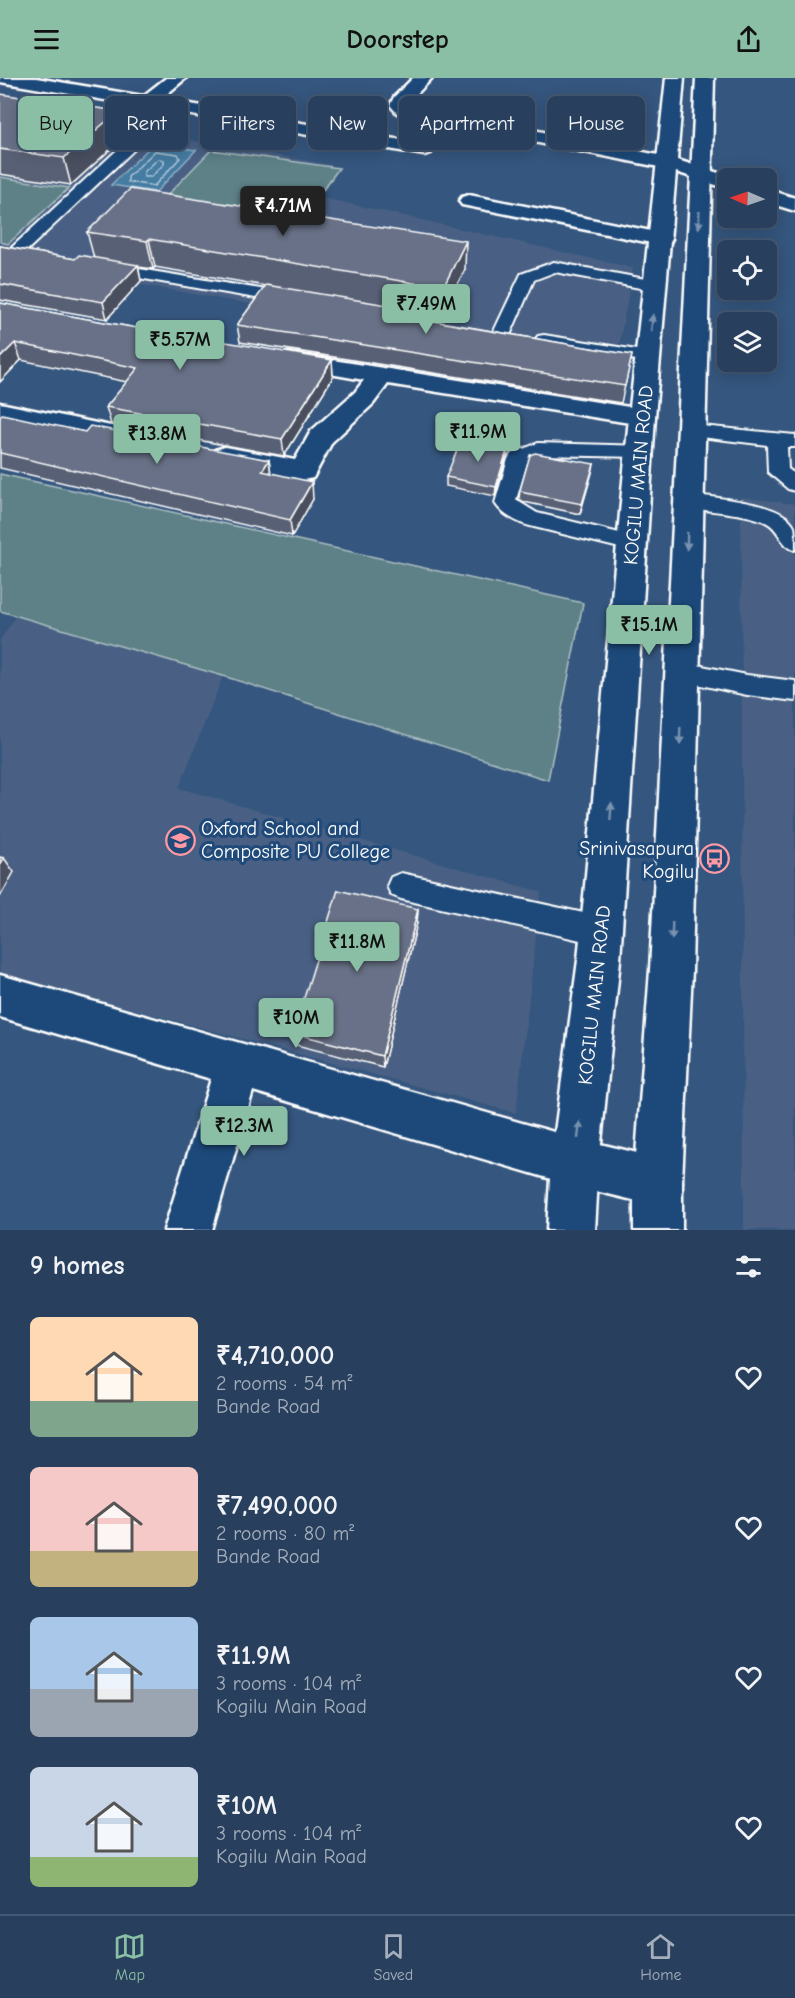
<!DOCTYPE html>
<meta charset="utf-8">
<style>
body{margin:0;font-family:"Comic Neue",sans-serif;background:#304764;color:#f1f3f6;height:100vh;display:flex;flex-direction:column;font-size:22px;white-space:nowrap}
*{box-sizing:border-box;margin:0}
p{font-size:20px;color:#a5afbc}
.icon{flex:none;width:33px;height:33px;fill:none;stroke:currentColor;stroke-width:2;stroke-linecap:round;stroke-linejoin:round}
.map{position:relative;height:1152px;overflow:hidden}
.side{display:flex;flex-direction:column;background:#28405e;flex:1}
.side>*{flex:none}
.guide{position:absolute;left:18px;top:18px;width:759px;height:54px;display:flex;gap:12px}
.needle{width:39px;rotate:272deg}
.tools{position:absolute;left:717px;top:90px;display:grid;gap:12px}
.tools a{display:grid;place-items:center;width:60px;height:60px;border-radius:9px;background:#28405e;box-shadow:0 3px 15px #0003,0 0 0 2px #445973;font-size:30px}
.price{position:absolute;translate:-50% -51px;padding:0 14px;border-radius:6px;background:#8abfa5;color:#111;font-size:20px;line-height:39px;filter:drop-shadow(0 2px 3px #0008)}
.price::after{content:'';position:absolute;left:50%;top:36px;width:18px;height:14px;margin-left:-9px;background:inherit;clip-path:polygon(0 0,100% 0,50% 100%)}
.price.current{background:#222;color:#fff}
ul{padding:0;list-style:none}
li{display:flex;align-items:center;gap:18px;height:150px;padding:0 30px}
li span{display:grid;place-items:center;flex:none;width:168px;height:120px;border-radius:9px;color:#555}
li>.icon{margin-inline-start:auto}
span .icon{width:72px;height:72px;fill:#fffc;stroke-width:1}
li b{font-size:26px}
h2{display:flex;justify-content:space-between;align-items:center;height:72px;padding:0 30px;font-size:26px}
.pill{padding:0 21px;border-radius:9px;background:#28405e;box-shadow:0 3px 15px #0003,0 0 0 2px #445973;font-size:21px;line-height:54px}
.pill.current{background:#8abfa5;color:#111}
header{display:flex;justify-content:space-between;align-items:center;height:78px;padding:0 30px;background:#8abfa5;color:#111;font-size:27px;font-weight:700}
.dock{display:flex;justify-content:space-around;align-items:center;height:84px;border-top:2px solid #445973;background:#28405e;font-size:16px;color:#a5afbc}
.dock a{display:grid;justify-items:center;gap:3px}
.dock .current{color:#8abfa5}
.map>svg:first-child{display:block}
.built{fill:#486184}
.green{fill:#5d8187;stroke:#aec0c3;stroke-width:1.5}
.water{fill:#457ba2;stroke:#8fb0c7;stroke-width:1.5}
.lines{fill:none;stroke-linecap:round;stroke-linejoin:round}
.shore{stroke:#b5cada;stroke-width:1.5}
.service-casing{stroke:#fff;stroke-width:4}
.minor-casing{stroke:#fff;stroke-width:5}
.secondary-casing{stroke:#fff;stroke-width:5}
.service{fill:#1f4a7a;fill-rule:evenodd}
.minor{fill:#1f4a7a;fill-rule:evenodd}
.secondary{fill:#1f4a7a;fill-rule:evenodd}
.wall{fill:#596174;stroke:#fff;stroke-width:1.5}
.shaded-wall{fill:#484f5e;stroke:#fff;stroke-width:1.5}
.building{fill:#677187;stroke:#fff;stroke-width:1.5}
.oneway{fill:#7992af}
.labels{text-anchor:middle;stroke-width:6;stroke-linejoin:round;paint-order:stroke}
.street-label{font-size:20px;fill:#fff;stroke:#1f4a7a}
.poi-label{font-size:20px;fill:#fff;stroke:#1f4a7a;text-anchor:start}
</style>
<header><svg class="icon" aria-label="menu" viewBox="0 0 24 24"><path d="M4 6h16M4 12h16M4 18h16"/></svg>Doorstep<svg class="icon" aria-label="share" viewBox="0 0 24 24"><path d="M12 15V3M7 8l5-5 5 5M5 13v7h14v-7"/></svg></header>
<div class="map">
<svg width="795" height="1152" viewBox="0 0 795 1152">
<rect width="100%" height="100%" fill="#35567e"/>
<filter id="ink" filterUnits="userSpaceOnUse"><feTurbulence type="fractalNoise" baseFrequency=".0167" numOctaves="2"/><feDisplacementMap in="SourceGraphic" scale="12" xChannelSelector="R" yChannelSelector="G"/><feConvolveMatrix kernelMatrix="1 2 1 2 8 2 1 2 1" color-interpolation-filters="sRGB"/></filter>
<g filter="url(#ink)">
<g class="built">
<polygon points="0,28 342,89 320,119 633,190 615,290 0,182"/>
<polygon points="741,419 795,426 795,1152 744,1152"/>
<polygon points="16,538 223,598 179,710 541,814 516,1035 0,895 0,562"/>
</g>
<g class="green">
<polygon points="211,72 339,90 291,155 152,133"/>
<polygon points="0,99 69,110 8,166 0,164"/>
<polygon points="0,396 583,525 548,702 223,598 0,533"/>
</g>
<polygon class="water" points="153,66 196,72 156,114 111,107"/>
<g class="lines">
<g class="shore">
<polygon points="155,73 178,76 180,80 154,108 128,104 128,99"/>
<polygon points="158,81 164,82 164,86 151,99 144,99 144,94"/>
</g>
<defs>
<g id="service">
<polygon points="133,61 140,65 138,68 21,178 9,178 7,175 9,172 128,62"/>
<polygon points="554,184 656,203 664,208 656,213 555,194 534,202 511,255 508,259 496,259 493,255 521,196"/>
<polygon points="109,186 291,216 299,221 291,226 103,194 101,191"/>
<polygon points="544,257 649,274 655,275 658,279 655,283 649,284 538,266 535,262 538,258"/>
<polygon points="691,347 795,357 795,369 787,369 788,391 795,396 795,413 788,411 768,394 767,367 684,357 681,353 684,349"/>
<path d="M538,365l109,3 3,5 -3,5 -7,1 -99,-2 -14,8 -11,37 21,13 103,25 3,5 -3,5 -8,3 -102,-25c-12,-3 -29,-12 -35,-23l13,-44 3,-5z"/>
<path d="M689,416c24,4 95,8 105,32 1,6 1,17 1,24 -14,-4 -15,-19 -26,-26 -18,-12 -65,-12 -87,-18l-3,-5 3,-5z"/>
<polygon points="682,584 747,597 795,603 795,623 747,617 673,601 670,594 673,587"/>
<polygon points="401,795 602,839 612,843 617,853 612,863 602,867 401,821 391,817 387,808 391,799"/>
</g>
<g id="minor">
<polygon points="0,0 36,0 143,18 166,0 186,0 161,21 419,65 438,45 397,35 390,27 394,19 413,0 432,0 409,24 409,27 668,79 734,100 728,100 728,111 664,90 454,48 431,75 424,77 6,5 0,4"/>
<polygon points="766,111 795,120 795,133 766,124"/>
<polygon points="469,117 661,155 669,156 672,161 669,166 661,167 462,127 459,123 462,119"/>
<polygon points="288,275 642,331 651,333 655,339 651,345 642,347 388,306 373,326 332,364 313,400 303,402 215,384 211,378 215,372 225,369 295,382 311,353 355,314 364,302 279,287 276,282 279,277"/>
<polygon points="0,325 130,352 140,355 144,361 140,367 130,370 0,341"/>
<polygon points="0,897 575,1060 658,1080 675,1087 682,1104 675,1121 658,1128 575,1108 253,1013 212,1152 164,1152 211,1001 0,939"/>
</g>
<g id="secondary">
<polygon points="666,0 684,0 655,339 620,882 599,1084 595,1152 547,1152 551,1084 578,882 629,339"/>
<polygon points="696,0 714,0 692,892 682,1104 682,1152 634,1152 634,1104 650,892"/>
</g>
</defs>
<use href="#service" class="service-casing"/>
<use href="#minor" class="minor-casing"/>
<use href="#secondary" class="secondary-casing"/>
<use href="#service" class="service"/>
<use href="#minor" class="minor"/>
<use href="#secondary" class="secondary"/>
</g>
<g class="wall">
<polygon points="0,16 124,59 71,107 0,96"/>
<polygon points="87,154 465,191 442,238 436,237 435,243 632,277 621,325 240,264 237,247 266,208 155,189 153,191 138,189 141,203 107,241 0,222 0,168 75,181 94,180"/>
<polygon points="0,225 224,266 332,282 333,299 284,378 111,346 106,329 127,304 21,282 0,304"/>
<polygon points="0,338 85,354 269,382 271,395 313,421 292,458 0,390"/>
<polygon points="507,378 495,418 446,408 446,399"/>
<polygon points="594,386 580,436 524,424 519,421 520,412"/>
<polygon points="418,831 417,845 383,989 296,967 293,955"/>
</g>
<g class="shaded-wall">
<polygon points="118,33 124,59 71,107 64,80"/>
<polygon points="149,161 155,189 153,191 147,163"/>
<polygon points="466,163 465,191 442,238 443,210"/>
<polygon points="138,187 141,203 107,241 103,224"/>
<polygon points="436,235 435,251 432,243"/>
<polygon points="15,265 21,282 0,304 0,280"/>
<polygon points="332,282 333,299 284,378 282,361"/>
<polygon points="508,369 507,378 495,418 496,409"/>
<polygon points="269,382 271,398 262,393"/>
<polygon points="594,386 592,395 580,436 582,426"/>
<polygon points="312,404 313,421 292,458 290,442"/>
<polygon points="4,780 14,794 0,819 0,787"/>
<polygon points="418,831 417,845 383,989 382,978"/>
</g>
<g class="building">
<polygon points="0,16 118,33 64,80 0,71"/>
<polygon points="130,111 466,163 443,210 149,161 147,163 87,154"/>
<polygon points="0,168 75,181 79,177 138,187 103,224 0,206"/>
<polygon points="266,207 436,235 432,243 632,277 625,308 237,247"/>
<polygon points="0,225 224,266 226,264 332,282 282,361 106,329 138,290 15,265 0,280"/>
<polygon points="2,336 85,354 90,348 269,382 262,393 312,404 290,442 0,375 0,338"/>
<polygon points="462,360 508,369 496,409 446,399"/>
<polygon points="535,375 594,386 582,426 525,415 520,412 530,377"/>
<polygon points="0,779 4,780 0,787"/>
<polygon points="338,812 418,831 382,978 293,955"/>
</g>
<defs><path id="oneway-solid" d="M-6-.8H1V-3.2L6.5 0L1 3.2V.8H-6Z" transform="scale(1.5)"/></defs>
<g class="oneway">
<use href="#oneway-solid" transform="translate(699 142) rotate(92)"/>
<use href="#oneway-solid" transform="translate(652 245) rotate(-84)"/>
<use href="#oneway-solid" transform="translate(687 463) rotate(92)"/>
<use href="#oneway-solid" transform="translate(680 658) rotate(92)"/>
<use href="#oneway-solid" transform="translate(611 733) rotate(-86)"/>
<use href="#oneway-solid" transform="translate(672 853) rotate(92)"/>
<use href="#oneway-solid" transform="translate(579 1052) rotate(-83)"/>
</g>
</g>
<defs>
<symbol id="school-ring" viewBox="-11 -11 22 22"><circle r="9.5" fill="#1f4a7a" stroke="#ff9aa2" stroke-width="1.5"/><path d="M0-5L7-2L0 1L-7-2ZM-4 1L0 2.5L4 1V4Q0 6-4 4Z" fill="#ff9aa2"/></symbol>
<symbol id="bus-ring" viewBox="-11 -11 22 22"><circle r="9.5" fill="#1f4a7a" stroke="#ff9aa2" stroke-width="1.5"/><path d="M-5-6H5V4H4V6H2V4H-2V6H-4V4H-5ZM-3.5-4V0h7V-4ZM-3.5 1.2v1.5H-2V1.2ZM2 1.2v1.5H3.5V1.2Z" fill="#ff9aa2"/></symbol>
</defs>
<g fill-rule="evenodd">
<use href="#school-ring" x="164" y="746" width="33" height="33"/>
<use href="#bus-ring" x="698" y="764" width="33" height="33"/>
</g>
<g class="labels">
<g class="street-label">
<text transform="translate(638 397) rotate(-85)" y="7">KOGILU MAIN ROAD</text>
<text transform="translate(594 917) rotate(-84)" y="7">KOGILU MAIN ROAD</text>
</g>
<g class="poi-label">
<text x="201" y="757">Oxford School and<tspan x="201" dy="23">Composite PU College</tspan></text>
<text x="694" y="777" text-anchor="end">Srinivasapura<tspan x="694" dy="23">Kogilu</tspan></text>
</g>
</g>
</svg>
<div class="tools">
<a><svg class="needle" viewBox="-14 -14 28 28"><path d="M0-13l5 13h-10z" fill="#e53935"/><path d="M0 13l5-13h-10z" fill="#a5afbc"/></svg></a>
<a><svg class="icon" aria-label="locate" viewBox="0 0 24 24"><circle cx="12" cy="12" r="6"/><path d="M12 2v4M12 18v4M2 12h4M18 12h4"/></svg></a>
<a><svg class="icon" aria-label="layers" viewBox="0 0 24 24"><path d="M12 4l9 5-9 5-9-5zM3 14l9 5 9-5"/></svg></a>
</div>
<b class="price current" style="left:283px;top:159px">₹4.71M</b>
<b class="price" style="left:426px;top:257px">₹7.49M</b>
<b class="price" style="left:180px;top:293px">₹5.57M</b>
<b class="price" style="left:478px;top:385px">₹11.9M</b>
<b class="price" style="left:157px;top:387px">₹13.8M</b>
<b class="price" style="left:649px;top:578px">₹15.1M</b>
<b class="price" style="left:357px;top:895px">₹11.8M</b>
<b class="price" style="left:296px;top:971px">₹10M</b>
<b class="price" style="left:244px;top:1079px">₹12.3M</b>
<div class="guide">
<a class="pill current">Buy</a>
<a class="pill">Rent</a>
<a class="pill">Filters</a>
<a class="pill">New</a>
<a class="pill">Apartment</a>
<a class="pill">House</a>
</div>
</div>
<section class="side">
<h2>9 homes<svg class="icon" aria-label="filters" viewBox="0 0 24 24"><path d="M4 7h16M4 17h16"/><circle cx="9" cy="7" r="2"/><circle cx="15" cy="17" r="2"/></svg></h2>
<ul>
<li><span style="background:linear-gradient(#ffd9b3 70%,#7fa58c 0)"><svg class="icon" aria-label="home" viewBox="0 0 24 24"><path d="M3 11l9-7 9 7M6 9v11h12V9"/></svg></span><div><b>₹4,710,000</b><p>2 rooms · 54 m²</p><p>Bande Road</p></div><svg class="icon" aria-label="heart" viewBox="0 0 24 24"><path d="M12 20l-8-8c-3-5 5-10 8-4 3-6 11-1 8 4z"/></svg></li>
<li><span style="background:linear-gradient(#f6c9c9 70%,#c2b280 0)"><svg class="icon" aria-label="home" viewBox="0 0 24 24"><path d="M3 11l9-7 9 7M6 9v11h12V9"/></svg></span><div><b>₹7,490,000</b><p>2 rooms · 80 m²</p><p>Bande Road</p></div><svg class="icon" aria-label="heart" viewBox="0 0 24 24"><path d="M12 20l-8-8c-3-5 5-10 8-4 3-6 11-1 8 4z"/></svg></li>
<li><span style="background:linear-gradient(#a9c7e8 60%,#9aa5b1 0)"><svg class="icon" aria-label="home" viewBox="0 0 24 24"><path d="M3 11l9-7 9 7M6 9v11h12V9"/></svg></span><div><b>₹11.9M</b><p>3 rooms · 104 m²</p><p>Kogilu Main Road</p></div><svg class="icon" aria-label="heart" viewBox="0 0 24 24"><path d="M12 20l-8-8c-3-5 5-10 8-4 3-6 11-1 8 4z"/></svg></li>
<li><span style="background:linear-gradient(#c9d6e8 75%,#8fb573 0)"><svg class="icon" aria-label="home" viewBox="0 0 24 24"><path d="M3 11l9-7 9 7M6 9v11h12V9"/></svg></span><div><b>₹10M</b><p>3 rooms · 104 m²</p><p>Kogilu Main Road</p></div><svg class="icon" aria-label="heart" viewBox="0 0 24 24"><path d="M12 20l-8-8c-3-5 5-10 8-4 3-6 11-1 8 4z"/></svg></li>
</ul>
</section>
<nav class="dock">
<a class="current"><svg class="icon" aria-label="map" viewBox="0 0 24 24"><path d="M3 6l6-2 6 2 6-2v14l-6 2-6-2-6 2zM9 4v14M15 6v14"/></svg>Map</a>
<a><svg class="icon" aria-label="saved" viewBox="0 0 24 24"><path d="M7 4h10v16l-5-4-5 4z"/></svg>Saved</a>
<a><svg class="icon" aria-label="home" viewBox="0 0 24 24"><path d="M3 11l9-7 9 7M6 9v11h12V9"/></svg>Home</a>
</nav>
